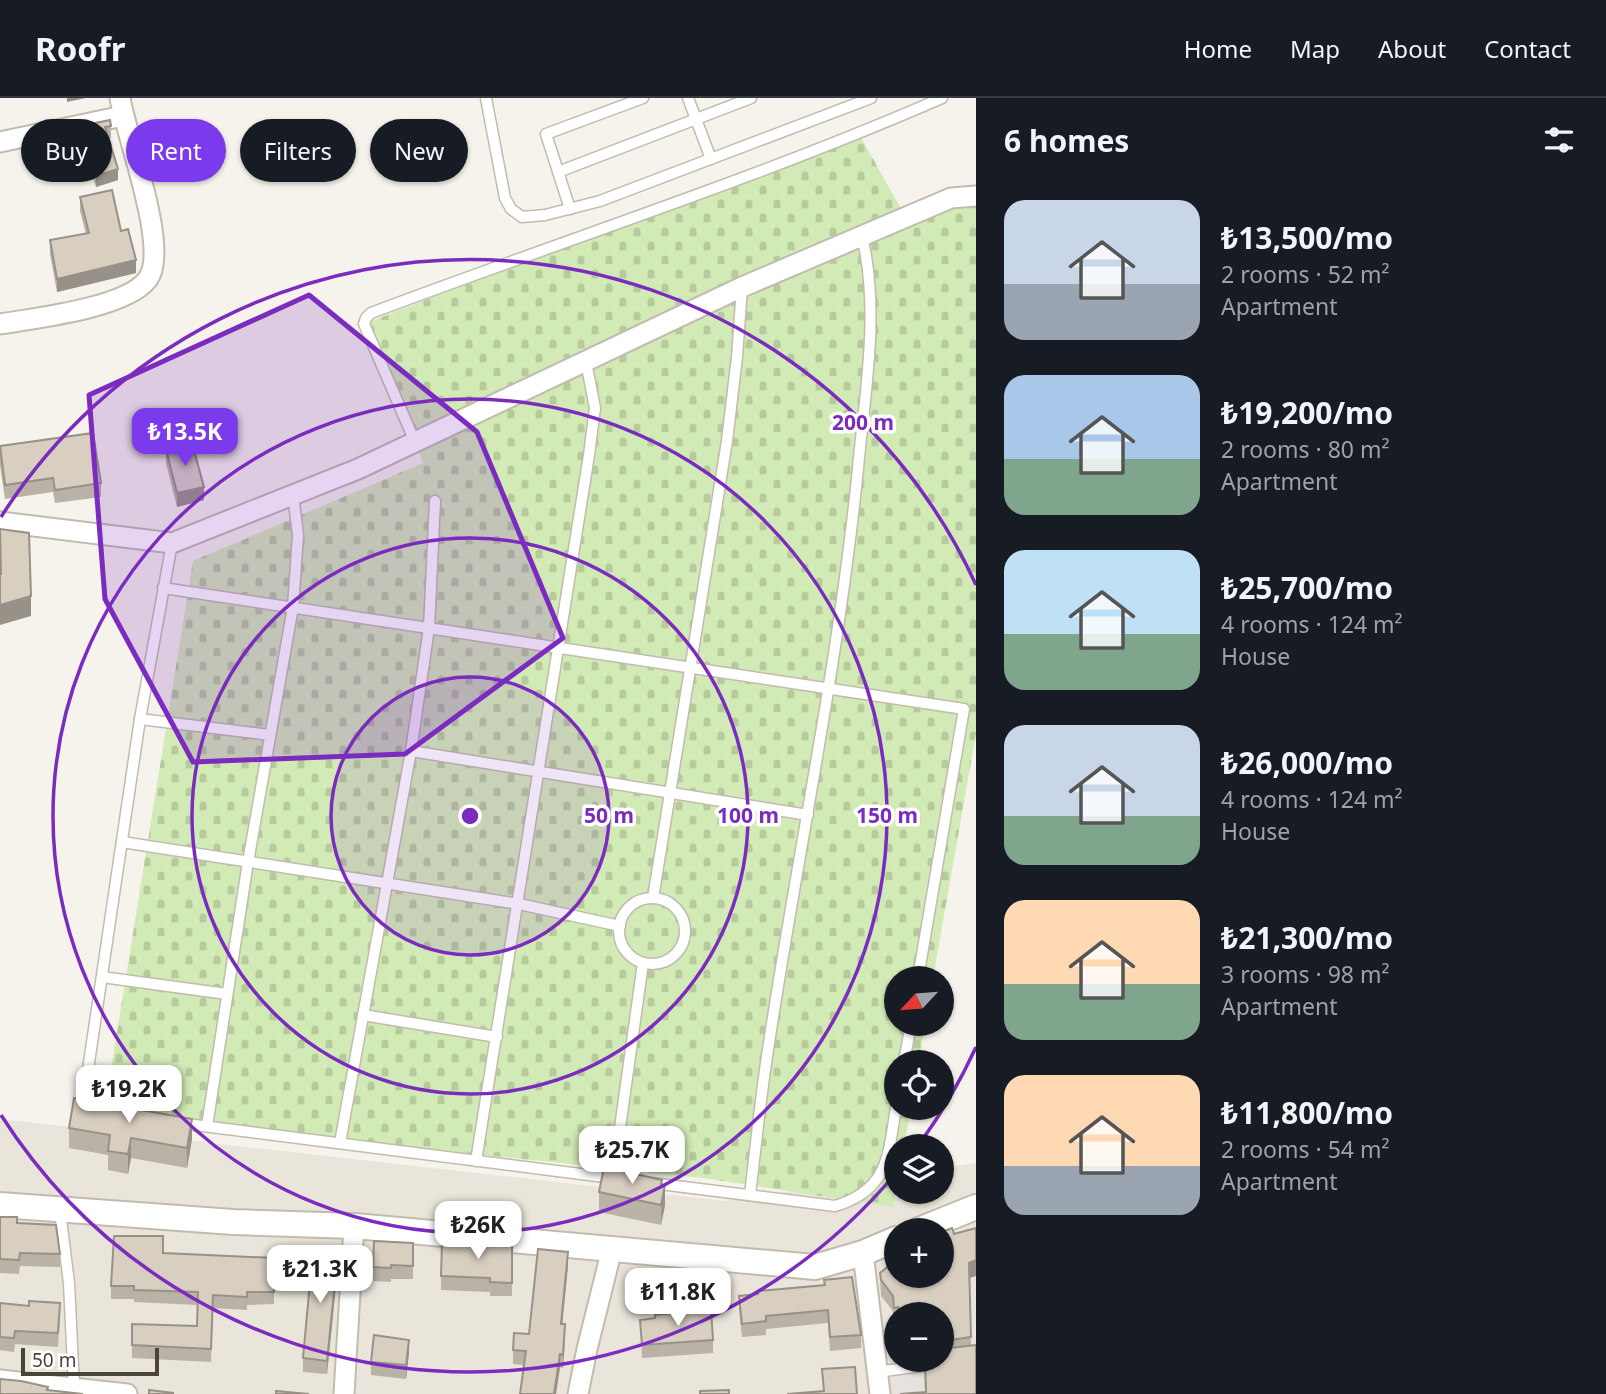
<!DOCTYPE html>
<meta charset="utf-8">
<style>
body{margin:0;font-family:"Noto Sans",sans-serif;background:#242831;color:#f1f3f6;height:100vh;display:flex;flex-direction:column;font-size:26px;white-space:nowrap}
*{box-sizing:border-box;margin:0}
p{font-size:23px;color:#9ea1a6}
.icon{flex:none;width:38px;height:38px;fill:none;stroke:currentColor;stroke-width:2;stroke-linecap:round;stroke-linejoin:round}
.map{position:relative;flex:1;overflow:hidden}
.side{display:flex;flex-direction:column;background:#171b24;width:630px}
.side>*{flex:none}
.top-card{position:absolute;left:21px;top:21px;width:665px;height:63px;display:flex;gap:14px}
.needle{width:46px;rotate:244deg}
.controls{position:absolute;left:884px;top:868px;display:grid;gap:14px}
.controls a{display:grid;place-items:center;width:70px;height:70px;border-radius:50%;background:#171b24;box-shadow:0 2px 5px #0004;font-size:35px}
.scale{position:absolute;left:21px;bottom:18px;width:138px;box-sizing:border-box;padding-left:7px;border:4px solid #4b4439;border-top:0;font-size:19px;line-height:24px;white-space:nowrap;color:#4b4439;-webkit-text-stroke:5px #fff;paint-order:stroke}
.price{position:absolute;translate:-50% -60px;padding:0 16px;border-radius:14px;background:#fff;color:#222;font-size:23px;line-height:46px;filter:drop-shadow(0 2px 4px #0008)}
.price::after{content:'';position:absolute;left:50%;top:42px;width:21px;height:16px;margin-left:-10px;background:inherit;clip-path:polygon(0 0,100% 0,50% 100%)}
.price.on{background:#7c3aed;color:#fff}
ul{padding:0;list-style:none}
li{display:flex;align-items:center;gap:21px;height:175px;padding:0 28px}
li span{display:grid;place-items:center;flex:none;width:196px;height:140px;border-radius:21px;color:#555}
li>.icon{margin-inline-start:auto}
span .icon{width:84px;height:84px;fill:#fffc;stroke-width:1}
li b{font-size:30px}
h2{display:flex;justify-content:space-between;align-items:center;height:84px;padding:0 28px;font-size:30px}
.tag{padding:0 24px;border-radius:32px;background:#171b24;box-shadow:0 2px 5px #0004;font-size:24px;line-height:63px}
.tag.on{background:#7c3aed;color:#fff}
header{display:flex;align-items:center;gap:42px;box-sizing:border-box;height:98px;padding:0 35px;background:#171b24;border-bottom:2px solid #363941}
header strong{font-size:33px}
nav{display:flex;gap:38px;margin-inline-start:auto;font-size:24px}
main{display:flex;flex:1;min-height:0}
.map>svg:first-child{display:block}
.residential{fill:#eae5da;fill-rule:evenodd}
.industrial{fill:#e6e2dd}
.cemetery{fill:url(#cemetery-stones)}
.lines{fill:none;stroke-linecap:round;stroke-linejoin:round}
.service-casing{stroke:#c2bbae;stroke-width:13}
.minor-casing{stroke:#c2bbae;stroke-width:23}
.tertiary-casing{stroke:#c2bbae;stroke-width:28}
.service{stroke:#fff;stroke-width:10}
.minor{stroke:#fff;stroke-width:19}
.tertiary{stroke:#fff;stroke-width:24}
.wall{fill:#bab2a6}
.shaded-wall{fill:#979187}
.building{fill:#d8cfc1;stroke:#979187;stroke-width:2}
.marked{fill:#7b2cbf;fill-opacity:0.2;stroke:#7b2cbf;stroke-width:5;stroke-linejoin:round}
.ring{fill:none;stroke:#7b2cbf;stroke-width:3.5}
.centre{fill:#7b2cbf;stroke:#fff;stroke-width:3.5}
.ring-label{font-size:21px;text-anchor:middle;font-weight:bold;fill:#7b2cbf;stroke:#fff;stroke-width:7;stroke-linejoin:round;paint-order:stroke}
</style>
<header>
<strong>Roofr</strong>
<nav><a>Home</a><a>Map</a><a>About</a><a>Contact</a></nav>
</header>
<main>
<div class="map">
<svg width="976" height="1296" viewBox="0 0 976 1296">
<defs>
<pattern id="cemetery-stones" width="16" height="16" patternUnits="userSpaceOnUse" patternTransform="scale(1.75)"><rect width="16" height="16" fill="#d2eab5"/><path d="M2 7V4a2 2 0 0 1 4 0v3zM10 15v-3a2 2 0 0 1 4 0v3z" fill="#b6ca9c"/></pattern>
</defs>
<rect width="100%" height="100%" fill="#f6f3ec"/>
<path class="residential" d="M0,1021l725,82 171,-26v17h46v-24l34,-5v177l-34,17v-43h-46v46h39l-71,34h-864zM896,1132h46v46h-46z"/>
<polygon class="industrial" points="976,1242 976,1296 864,1296 935,1262 942,1262 942,1259"/>
<polygon class="cemetery" points="858,34 900,109 976,96 976,636 933,880 896,880 896,926 925,926 919,964 896,964 896,1010 911,1010 904,1048 896,1048 896,1093 893,1109 703,1080 207,1028 104,1015 193,463 423,365 369,224"/>
<g class="lines">
<defs>
<g id="service">
<polyline points="486,0 505,100 511,111 522,119 545,117 600,103 871,0"/>
<polyline points="688,0 711,61"/>
<polyline points="558,74 751,0"/>
<polyline points="570,111 546,36 643,0"/>
<path d="M415,344l-51,-118 2,-6 5,-5c191,-72 385,-134 571,-215"/>
<polyline points="163,490 964,611 918,880"/>
<polyline points="140,621 270,637"/>
<polyline points="411,653 808,717"/>
<polyline points="122,744 519,806 620,828"/>
<polyline points="653,800 727,343 737,259 742,189"/>
<circle cx="652" cy="833" r="33"/>
<polyline points="102,879 227,896"/>
<polyline points="363,917 497,939"/>
<polyline points="904,964 911,926"/>
<polyline points="96,1012 88,1002 86,985 140,621 172,445"/>
<polyline points="179,1025 612,1080"/>
<polyline points="207,1028 248,764 293,509 298,437 293,397"/>
<polyline points="340,1045 411,653 429,530 435,403"/>
<polyline points="476,1063 589,357 595,310 586,264"/>
<polyline points="613,1080 643,865"/>
<path d="M652,1085l183,23c54,-16 53,-51 61,-98"/>
<path d="M750,1097c6,-51 11,-102 19,-152 29,-192 70,-382 89,-575 7,-76 22,-157 4,-232"/>
<polyline points="60,1113 69,1185 74,1290"/>
<polyline points="877,1274 936,1266"/>
</g>
<g id="minor">
<polyline points="0,44 123,18"/>
<path d="M0,226c36,-6 125,-16 147,-44 24,-28 -21,-144 -27,-182"/>
<polyline points="0,424 172,445 358,371 742,189 951,100 976,98"/>
<polyline points="863,1155 880,1296"/>
<polyline points="0,1282 127,1296"/>
<polyline points="344,1296 354,1128"/>
<polyline points="578,1296 587,1251 612,1151"/>
</g>
<g id="tertiary">
<polyline points="0,1107 233,1124 354,1128 815,1169 863,1155 896,1141"/>
<polyline points="919,1132 976,1109"/>
</g>
</defs>
<use href="#service" class="service-casing"/>
<use href="#minor" class="minor-casing"/>
<use href="#tertiary" class="tertiary-casing"/>
<use href="#service" class="service"/>
<use href="#minor" class="minor"/>
<use href="#tertiary" class="tertiary"/>
</g>
<g class="wall">
<polygon points="90,26 111,28 111,40 108,40 118,82 96,89 86,60 86,48 91,46"/>
<polygon points="80,99 121,133 136,175 57,194 50,156 50,142 86,136 80,113"/>
<polygon points="0,348 101,385 101,399 55,405 53,394 5,401 0,368"/>
<polygon points="166,351 204,402 177,409 166,365"/>
<polygon points="69,1030 192,1041 187,1070 131,1060 128,1076 108,1072 108,1057 69,1050"/>
<polygon points="662,1086 665,1107 661,1127 599,1114 599,1094"/>
<polygon points="0,1119 17,1125 60,1156 60,1169 20,1168 19,1176 0,1175"/>
<polygon points="954,1136 976,1178 970,1180 971,1247 976,1247 925,1294 924,1262 944,1251 943,1234 942,1234 942,1216 896,1216 896,1225 894,1225 893,1213 881,1198 880,1175"/>
<polygon points="413,1145 413,1181 391,1181 391,1184 373,1183 373,1169"/>
<polygon points="512,1147 512,1198 490,1198 490,1194 441,1192 441,1178"/>
<polygon points="163,1155 274,1160 274,1206 247,1207 247,1212 213,1210 211,1264 132,1260 132,1226 197,1228 198,1207 134,1204 134,1201 111,1201 111,1188"/>
<polygon points="338,1167 327,1276 303,1274 303,1260"/>
<polygon points="568,1168 562,1226 565,1239 563,1270 513,1266 513,1252 529,1236"/>
<polygon points="824,1187 861,1237 861,1250 830,1253 828,1225 766,1231 766,1237 742,1239 739,1211 739,1198"/>
<polygon points="0,1205 60,1218 58,1249 15,1246 14,1254 0,1252"/>
<polygon points="655,1220 713,1242 713,1255 642,1260 640,1222"/>
<polygon points="409,1255 406,1281 371,1277 371,1264"/>
</g>
<g class="shaded-wall">
<polygon points="67,0 86,0 67,4"/>
<polygon points="118,71 118,82 96,89 96,78"/>
<polygon points="136,162 136,175 57,194 57,181"/>
<polygon points="204,389 204,402 177,409 177,395"/>
<polygon points="31,498 31,518 0,527 0,507"/>
<polygon points="192,1021 192,1041 187,1070 187,1050"/>
<polygon points="131,1040 131,1060 128,1076 128,1056"/>
<polygon points="662,1082 662,1101 665,1087 665,1107 661,1127"/>
<polygon points="338,1154 338,1167 327,1276 327,1263"/>
<polygon points="568,1154 568,1168 561,1239 561,1226"/>
<polygon points="976,1162 976,1178 969,1180 969,1165"/>
<polygon points="565,1226 565,1239 563,1270 563,1257"/>
<polygon points="409,1242 409,1255 406,1281 406,1267"/>
<polygon points="560,1256 560,1270 556,1296 554,1296"/>
</g>
<g class="building">
<polygon points="110,22 111,28 105,29 118,71 96,78 86,48 93,46 90,26"/>
<polygon points="112,92 121,133 128,131 136,162 57,181 50,142 89,135 80,99"/>
<polygon points="93,335 101,385 55,392 53,380 5,387 0,348"/>
<polygon points="192,345 204,389 177,395 166,351"/>
<polygon points="0,431 29,435 31,498 0,507 0,476 1,476"/>
<polygon points="74,1000 192,1021 187,1050 131,1040 128,1056 108,1053 110,1037 69,1030"/>
<polygon points="604,1069 662,1082 661,1086 665,1087 661,1107 599,1094"/>
<polygon points="0,1119 17,1119 17,1125 56,1127 60,1156 20,1155 19,1162 0,1161"/>
<polygon points="952,1130 954,1136 976,1130 976,1162 969,1165 971,1239 944,1243 943,1218 942,1218 942,1216 898,1216 898,1209 894,1210 893,1198 881,1182 880,1175 896,1162 896,1178 942,1178 942,1134"/>
<polygon points="114,1138 163,1138 163,1155 274,1160 274,1194 247,1194 247,1199 213,1197 211,1251 132,1247 132,1226 197,1228 198,1194 134,1192 134,1188 111,1188"/>
<polygon points="374,1143 413,1145 413,1168 391,1167 391,1170 373,1169"/>
<polygon points="442,1145 512,1147 512,1185 490,1184 490,1180 441,1178"/>
<polygon points="538,1151 568,1154 561,1226 565,1226 563,1257 560,1256 554,1296 520,1296 526,1253 513,1252 514,1235 529,1236"/>
<polygon points="313,1152 338,1154 327,1263 303,1260"/>
<polygon points="852,1179 861,1237 830,1239 828,1212 766,1218 766,1223 742,1226 739,1198 758,1196 758,1193 825,1187 824,1182"/>
<polygon points="29,1203 60,1205 58,1235 15,1233 14,1240 0,1239 0,1205 29,1208"/>
<polygon points="711,1211 713,1242 642,1247 640,1222 655,1220 655,1217"/>
<polygon points="374,1237 409,1242 406,1267 371,1264"/>
<polygon points="976,1247 976,1296 900,1296 926,1294 925,1262 942,1262 942,1251"/>
<polygon points="855,1269 857,1296 787,1296 824,1293 822,1271"/>
<polygon points="0,1281 21,1283 48,1289 47,1292 83,1296 0,1296"/>
<polygon points="149,1292 173,1295 173,1296 149,1296"/>
<polygon points="729,1292 729,1296 700,1296 700,1293"/>
<polygon points="276,1293 309,1296 276,1296"/>
</g>
<path class="marked" d="M309,197l168,137 86,206 -158,116 -212,8 -88,-163 -16,-204z"/>
<circle cx="470" cy="718" r="139" fill="#7b2cbf" fill-opacity=".12"/>
<g class="ring">
<circle cx="470" cy="718" r="139"/>
<circle cx="470" cy="718" r="278"/>
<circle cx="470" cy="718" r="417"/>
<path d="M976 949A556 556 0 0 1 920 1045M896 1075A556 556 0 0 1 1 1017M1 419A556 556 0 0 1 976 487"/>
</g>
<circle cx="470" cy="718" r="10" class="centre"/>
<g class="ring-label">
<text x="863" y="332">200 m</text>
<text x="609" y="725">50 m</text>
<text x="748" y="725">100 m</text>
<text x="887" y="725">150 m</text>
</g>
</svg>
<div class="controls">
<a><svg class="needle" viewBox="-14 -14 28 28"><path d="M0-13l5 13h-10z" fill="#e53935"/><path d="M0 13l5-13h-10z" fill="#9ea1a6"/></svg></a>
<a><svg class="icon" aria-label="locate" viewBox="0 0 24 24"><circle cx="12" cy="12" r="6"/><path d="M12 2v4M12 18v4M2 12h4M18 12h4"/></svg></a>
<a><svg class="icon" aria-label="layers" viewBox="0 0 24 24"><path d="M12 4l9 5-9 5-9-5zM3 14l9 5 9-5"/></svg></a>
<a>+</a>
<a>−</a>
</div>
<div class="scale">50 m</div>
<b class="price on" style="left:185px;top:370px">₺13.5K</b>
<b class="price" style="left:129px;top:1027px">₺19.2K</b>
<b class="price" style="left:632px;top:1088px">₺25.7K</b>
<b class="price" style="left:478px;top:1163px">₺26K</b>
<b class="price" style="left:320px;top:1207px">₺21.3K</b>
<b class="price" style="left:678px;top:1230px">₺11.8K</b>
<div class="top-card">
<a class="tag">Buy</a>
<a class="tag on">Rent</a>
<a class="tag">Filters</a>
<a class="tag">New</a>
</div>
</div>
<section class="side">
<h2>6 homes<svg class="icon" aria-label="filters" viewBox="0 0 24 24"><path d="M4 7h16M4 17h16"/><circle cx="9" cy="7" r="2"/><circle cx="15" cy="17" r="2"/></svg></h2>
<ul>
<li><span style="background:linear-gradient(#c9d6e8 60%,#9aa5b1 0)"><svg class="icon" aria-label="home" viewBox="0 0 24 24"><path d="M3 11l9-7 9 7M6 9v11h12V9"/></svg></span><div><b>₺13,500/mo</b><p>2 rooms · 52 m²</p><p>Apartment</p></div></li>
<li><span style="background:linear-gradient(#a9c7e8 60%,#7fa58c 0)"><svg class="icon" aria-label="home" viewBox="0 0 24 24"><path d="M3 11l9-7 9 7M6 9v11h12V9"/></svg></span><div><b>₺19,200/mo</b><p>2 rooms · 80 m²</p><p>Apartment</p></div></li>
<li><span style="background:linear-gradient(#bfe0f5 60%,#7fa58c 0)"><svg class="icon" aria-label="home" viewBox="0 0 24 24"><path d="M3 11l9-7 9 7M6 9v11h12V9"/></svg></span><div><b>₺25,700/mo</b><p>4 rooms · 124 m²</p><p>House</p></div></li>
<li><span style="background:linear-gradient(#c9d6e8 65%,#7fa58c 0)"><svg class="icon" aria-label="home" viewBox="0 0 24 24"><path d="M3 11l9-7 9 7M6 9v11h12V9"/></svg></span><div><b>₺26,000/mo</b><p>4 rooms · 124 m²</p><p>House</p></div></li>
<li><span style="background:linear-gradient(#ffd9b3 60%,#7fa58c 0)"><svg class="icon" aria-label="home" viewBox="0 0 24 24"><path d="M3 11l9-7 9 7M6 9v11h12V9"/></svg></span><div><b>₺21,300/mo</b><p>3 rooms · 98 m²</p><p>Apartment</p></div></li>
<li><span style="background:linear-gradient(#ffd9b3 65%,#9aa5b1 0)"><svg class="icon" aria-label="home" viewBox="0 0 24 24"><path d="M3 11l9-7 9 7M6 9v11h12V9"/></svg></span><div><b>₺11,800/mo</b><p>2 rooms · 54 m²</p><p>Apartment</p></div></li>
</ul>
</section>
</main>
